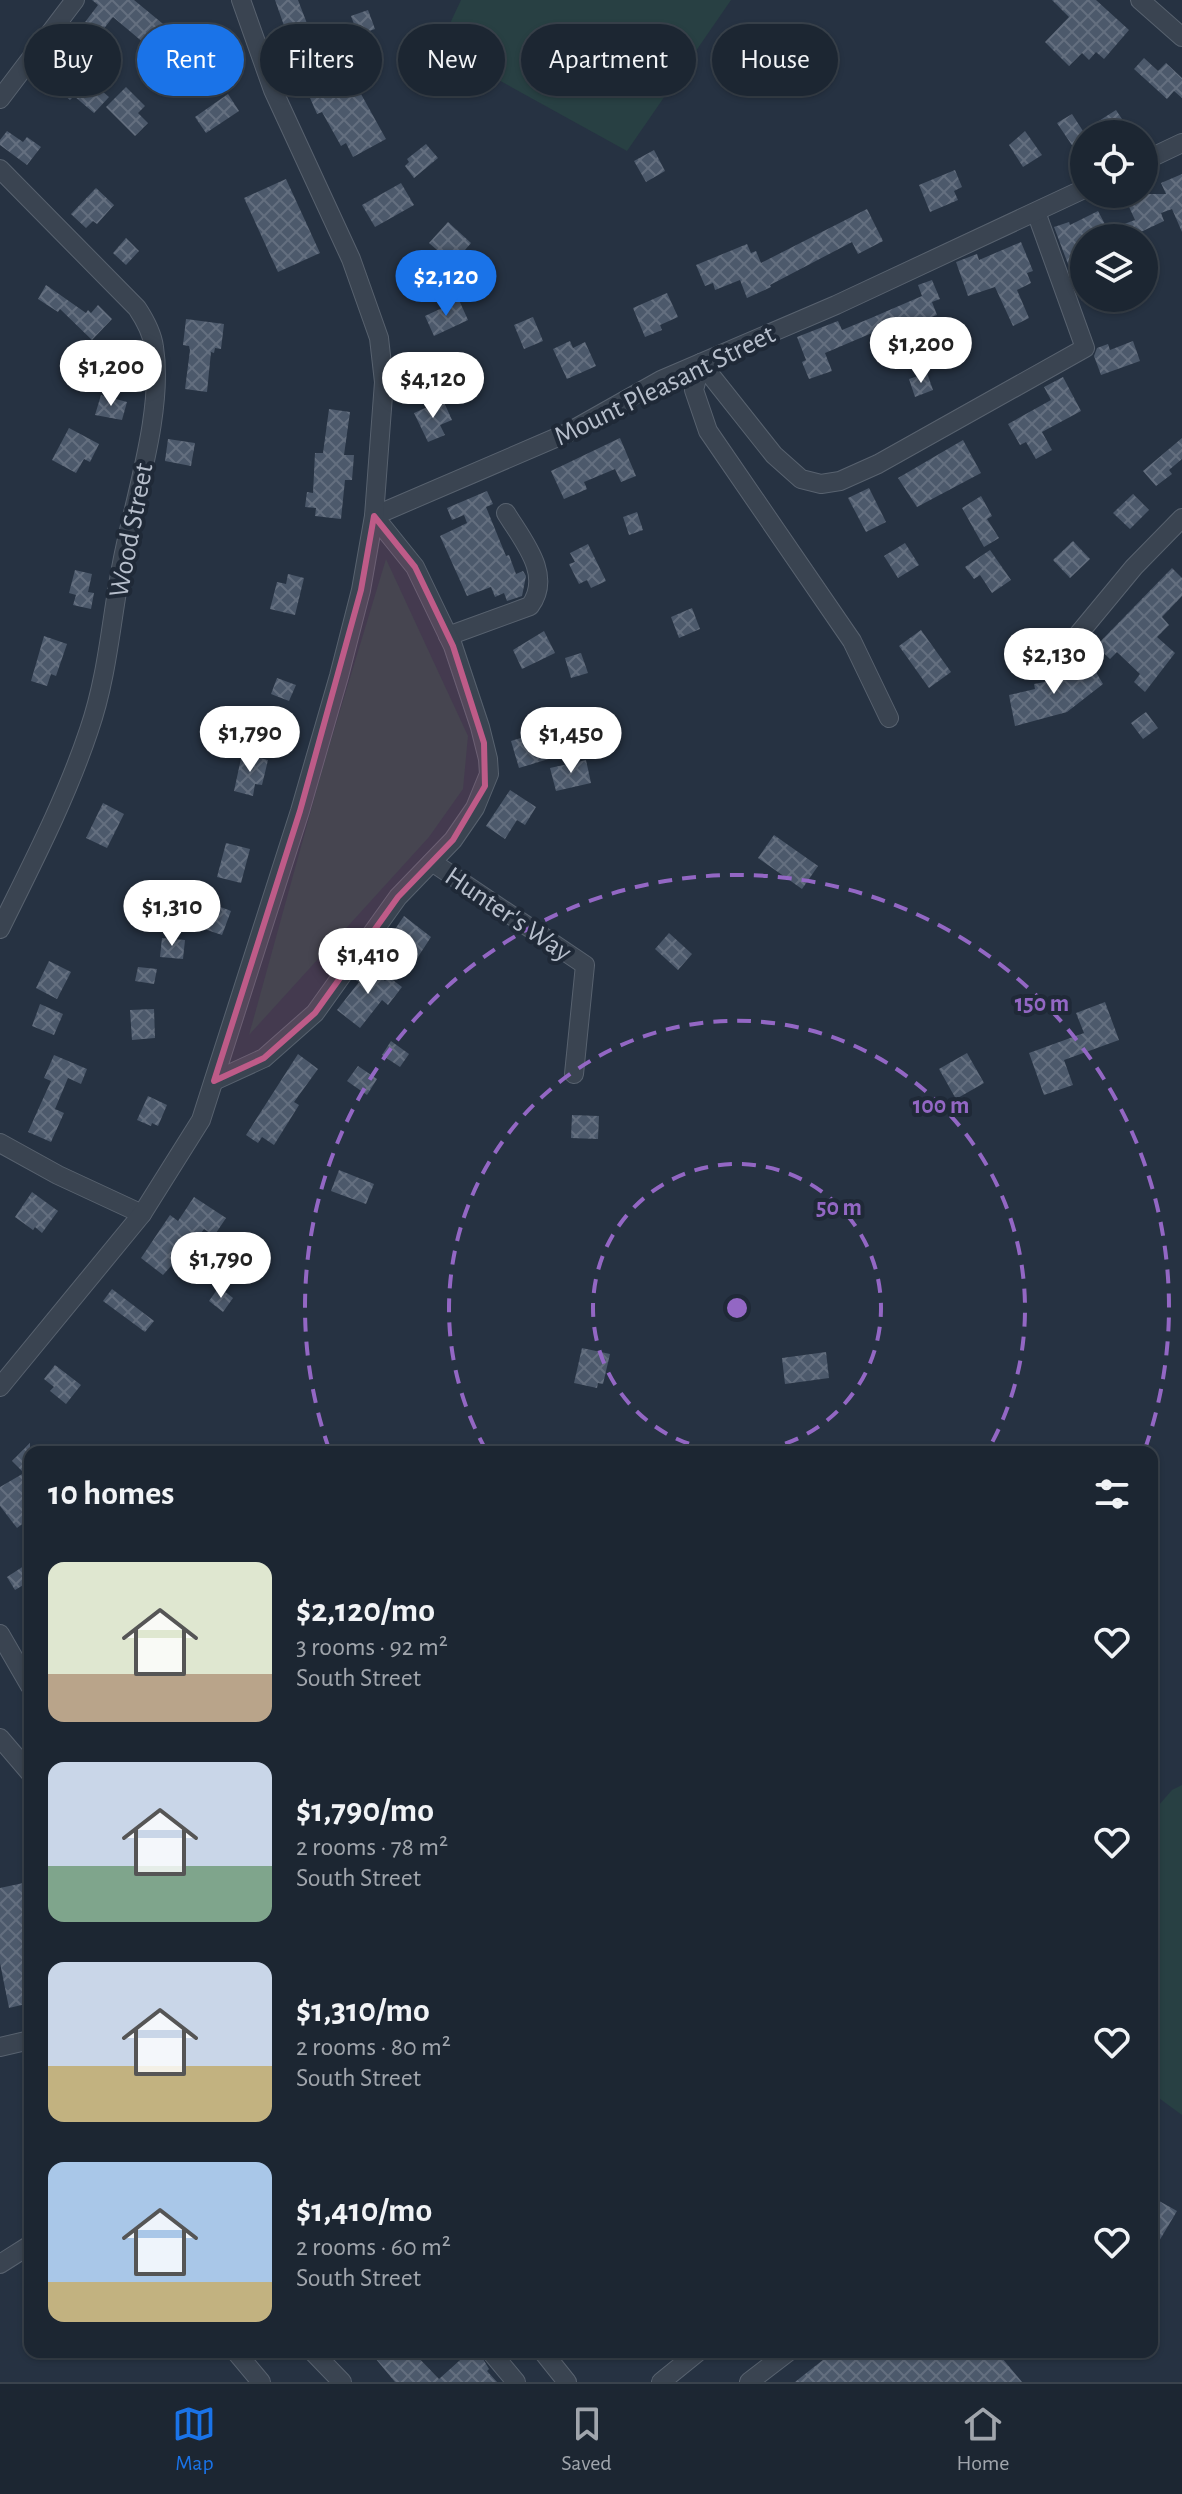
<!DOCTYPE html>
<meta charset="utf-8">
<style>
body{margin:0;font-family:"Alegreya Sans",sans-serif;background:#252e3a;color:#f1f3f6;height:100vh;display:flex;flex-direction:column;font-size:30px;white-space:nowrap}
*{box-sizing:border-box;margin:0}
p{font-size:26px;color:#a0a5ac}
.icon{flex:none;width:44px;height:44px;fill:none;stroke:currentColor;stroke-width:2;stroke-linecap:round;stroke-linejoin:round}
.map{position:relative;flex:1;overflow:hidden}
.panel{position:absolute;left:24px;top:1446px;width:1134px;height:912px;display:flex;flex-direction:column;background:#1c2632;border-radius:16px;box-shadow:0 2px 6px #0004,0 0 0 2px #3a434d}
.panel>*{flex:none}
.banner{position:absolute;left:24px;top:24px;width:1134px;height:72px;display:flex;gap:16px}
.tools{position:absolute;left:1070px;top:120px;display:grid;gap:16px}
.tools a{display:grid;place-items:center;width:88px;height:88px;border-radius:50%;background:#1c2632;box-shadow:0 2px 6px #0004,0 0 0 2px #3a434d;font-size:40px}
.price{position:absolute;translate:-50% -68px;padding:0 18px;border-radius:28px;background:#fff;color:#222;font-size:26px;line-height:52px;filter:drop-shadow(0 2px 4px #0008)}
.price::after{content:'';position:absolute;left:50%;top:48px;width:24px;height:18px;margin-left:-12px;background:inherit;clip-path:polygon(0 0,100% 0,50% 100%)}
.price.on{background:#1a73e8;color:#fff}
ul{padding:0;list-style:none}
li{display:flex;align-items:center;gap:24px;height:200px;padding:0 24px}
li span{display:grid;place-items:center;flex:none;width:224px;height:160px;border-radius:16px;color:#555}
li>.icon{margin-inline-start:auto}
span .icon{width:96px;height:96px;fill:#fffc;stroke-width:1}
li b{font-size:34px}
h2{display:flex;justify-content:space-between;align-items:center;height:96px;padding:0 24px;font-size:34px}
.tag{padding:0 28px;border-radius:36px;background:#1c2632;box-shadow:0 2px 6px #0004,0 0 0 2px #3a434d;font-size:28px;line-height:72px}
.tag.on{background:#1a73e8;color:#fff}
.dock{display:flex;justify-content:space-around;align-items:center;height:112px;border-top:2px solid #3a434d;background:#1c2632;font-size:22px;color:#a0a5ac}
.dock a{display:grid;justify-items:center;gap:4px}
.dock .on{color:#1a73e8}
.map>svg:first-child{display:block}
.green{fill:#284043}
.building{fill:url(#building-cross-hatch)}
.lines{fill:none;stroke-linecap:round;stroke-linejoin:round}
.minor-casing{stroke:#58626f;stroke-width:20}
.minor{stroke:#3a4451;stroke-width:18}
.marked{fill:#be5b88;fill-opacity:0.2;stroke:#be5b88;stroke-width:6;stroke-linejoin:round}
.ring{fill:none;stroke:#9367c4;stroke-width:4;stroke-dasharray:14 10}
.labels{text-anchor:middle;stroke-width:8;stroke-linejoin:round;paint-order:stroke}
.street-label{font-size:28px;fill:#b7bfcc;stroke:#1f2937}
.centre{fill:#9367c4;stroke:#1f2937;stroke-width:4}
.ring-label{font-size:24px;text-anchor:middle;font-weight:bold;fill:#9367c4;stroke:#1f2937;stroke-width:8;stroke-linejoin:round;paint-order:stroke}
</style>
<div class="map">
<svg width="1182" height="2382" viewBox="0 0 1182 2382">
<defs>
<pattern id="building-cross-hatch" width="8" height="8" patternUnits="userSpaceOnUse" patternTransform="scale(2)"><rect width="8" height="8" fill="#4c596b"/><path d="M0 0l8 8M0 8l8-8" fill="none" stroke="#646f7f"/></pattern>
</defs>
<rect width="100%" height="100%" fill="#263242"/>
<g class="green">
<polygon points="461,0 731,0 627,151 439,47"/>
<polygon points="386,559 468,736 463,789 429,837 249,1035 323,767"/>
<polygon points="1182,1785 1182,2115 1152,2093 1152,1813 1172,1790"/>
</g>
<g class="building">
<polygon points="92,0 134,0 168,28 151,49 113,17 91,45 76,34 98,5"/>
<polygon points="275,0 298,0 329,81 374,58 381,73 356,85 386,139 353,157 346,143 341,146 322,112 317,114 307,91"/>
<polygon points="1052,0 1096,0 1129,30 1104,59 1096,52 1089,60 1082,53 1069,66 1045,42 1069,17"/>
<polygon points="368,10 375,29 358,35 351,16"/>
<polygon points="1144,58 1158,71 1166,63 1182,78 1182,98 1174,91 1167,99 1134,69"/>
<polygon points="64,65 83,82 87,78 109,97 94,113 74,96 70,100 49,82"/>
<polygon points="126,87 145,106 138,113 148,123 135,136 106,107"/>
<polygon points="228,94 239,111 206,133 195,117"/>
<polygon points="1116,110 1126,125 1113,134 1084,134 1084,163 1057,123 1072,114 1083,131"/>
<polygon points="7,131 23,142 27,137 41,147 27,165 0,145 0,140"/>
<polygon points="1025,131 1042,155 1023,167 1009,145"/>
<polygon points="426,144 438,158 414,178 405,166 409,162 407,159"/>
<polygon points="654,150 665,171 646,182 634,161"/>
<polygon points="955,170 962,187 954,191 958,200 930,212 919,185"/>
<polygon points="1182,174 1182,232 1172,209 1161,213 1164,221 1128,238 1084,238 1082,301 1054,227 1069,222 1070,225 1098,211 1108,230 1135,220 1125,198 1135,194 1166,194 1161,183"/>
<polygon points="286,179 320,253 278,272 244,198"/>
<polygon points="401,183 414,205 375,227 362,205"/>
<polygon points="96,188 114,205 97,224 93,221 86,228 71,214"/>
<polygon points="867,209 883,241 858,254 852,242 770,285 771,287 747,298 740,280 715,290 713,283 705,286 696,265 747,244 751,253 756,251 761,263"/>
<polygon points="448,222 471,243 453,264 429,243"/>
<polygon points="126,238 139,251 126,265 113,253"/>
<polygon points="1021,242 1033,271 1027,273 1031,283 1017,290 1029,318 1013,326 995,287 968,296 956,262 977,254 979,260"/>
<polygon points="932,280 940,299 932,302 937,315 899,329 904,338 884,348 882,345 879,346 872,333 825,353 832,371 809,379 802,362 806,360 797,337 838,321 842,330 871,318 922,296 918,285"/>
<polygon points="46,285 86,313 88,310 91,313 98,305 112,319 92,340 60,309 58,312 38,299"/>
<polygon points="667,293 678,317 660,325 662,330 645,337 633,308"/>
<polygon points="459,300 468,320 434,336 425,316"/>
<polygon points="533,317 543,341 524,349 514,325"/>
<polygon points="186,319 224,324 221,349 215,348 214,353 211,352 207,392 185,389 190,350 189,346 183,345"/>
<polygon points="570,341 573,348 585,342 596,366 567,379 553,349"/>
<polygon points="1133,341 1140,361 1101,375 1094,356 1097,348 1108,344 1110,350"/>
<polygon points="927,373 933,390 915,397 909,379"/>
<polygon points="1063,377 1081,411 1042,432 1052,450 1036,459 1026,442 1020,445 1008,424 1051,400 1044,387"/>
<polygon points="101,395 127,402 122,420 95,415"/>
<polygon points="443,400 452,420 440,425 445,435 428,442 414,413"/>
<polygon points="329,409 350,412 344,455 354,455 352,480 345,480 341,519 315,516 316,508 305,507 307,492 313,493 315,453 323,453"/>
<polygon points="69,428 99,444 90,462 84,459 76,473 52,460"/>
<polygon points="620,438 636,476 621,482 615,469 584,482 587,489 564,499 551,471"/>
<polygon points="1182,438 1182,459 1169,470 1172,474 1156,486 1143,471"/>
<polygon points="168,439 195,443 191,466 165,461"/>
<polygon points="963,440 981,473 917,507 898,478"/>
<polygon points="869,488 886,522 866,532 848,498"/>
<polygon points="487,491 493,504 486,507 506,556 509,555 516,574 523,571 526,576 522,596 507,601 504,593 495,597 491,587 467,596 440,536 467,523 464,515 452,520 447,508"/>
<polygon points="1133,494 1149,510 1130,529 1113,513"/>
<polygon points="981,496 992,516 987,519 999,538 984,547 962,508"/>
<polygon points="637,512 643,530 629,535 623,517"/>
<polygon points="1073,541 1090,559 1070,578 1053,560"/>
<polygon points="905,543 919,565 898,578 884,556"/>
<polygon points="588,544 606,581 591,588 587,580 579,584 569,564 575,562 570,553"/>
<polygon points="990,550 1011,580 992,593 980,575 974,579 965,567"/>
<polygon points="1172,568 1182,578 1182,596 1162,617 1169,625 1157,637 1175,653 1145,692 1134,682 1140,674 1117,652 1110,659 1096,646"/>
<polygon points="75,570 92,574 88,592 94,593 91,609 73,605 76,595 69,593"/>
<polygon points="288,574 304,578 295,615 270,609 277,582 286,584"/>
<polygon points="692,608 700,629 679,638 671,617"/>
<polygon points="921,630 951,672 929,688 899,646"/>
<polygon points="544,631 555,653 522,669 513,650"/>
<polygon points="44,636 67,644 56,676 51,674 47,686 31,681"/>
<polygon points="581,653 588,673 571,678 565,658"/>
<polygon points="1090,662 1103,684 1067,712 1015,726 1009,695 1035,689 1034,684 1065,678"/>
<polygon points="277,678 296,685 289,701 271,694"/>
<polygon points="1146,712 1158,728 1143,739 1131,723"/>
<polygon points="543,731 552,758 519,768 511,741"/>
<polygon points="242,754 268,760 262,785 255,784 253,796 234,791"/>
<polygon points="586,760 591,783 556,791 550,768"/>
<polygon points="510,790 536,807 525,825 517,820 505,839 486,826"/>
<polygon points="103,803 124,814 107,848 86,838"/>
<polygon points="774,835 818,866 802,889 758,858"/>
<polygon points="226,843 250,849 241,883 217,877"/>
<polygon points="213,904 231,911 222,935 204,929"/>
<polygon points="404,916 431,937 416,960 392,944 394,942 389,938"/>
<polygon points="669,933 692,954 678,970 655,949"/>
<polygon points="162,938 185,940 183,959 160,957"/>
<polygon points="49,961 71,972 57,999 36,988"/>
<polygon points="364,965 385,981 389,977 402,987 388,1005 382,1000 360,1028 337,1010 359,982 354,979"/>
<polygon points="138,967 157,969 154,984 135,981"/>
<polygon points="1105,1002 1119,1040 1064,1060 1073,1085 1044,1095 1029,1053 1084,1033 1076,1013"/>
<polygon points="40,1004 63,1014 54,1035 32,1026"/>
<polygon points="154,1009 155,1038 132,1040 130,1010"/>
<polygon points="391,1041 409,1054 400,1067 382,1055"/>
<polygon points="967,1053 984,1083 956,1099 939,1069"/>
<polygon points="298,1054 318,1069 294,1102 299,1105 274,1145 262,1137 258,1143 246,1135"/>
<polygon points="54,1055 87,1069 81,1084 68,1078 55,1109 64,1113 51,1142 28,1132 51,1081 44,1078"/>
<polygon points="358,1066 377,1079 367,1095 347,1081"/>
<polygon points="148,1096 167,1105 158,1126 152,1123 151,1126 137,1120"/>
<polygon points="572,1115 599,1116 598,1139 571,1138"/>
<polygon points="339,1170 374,1184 366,1204 331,1191"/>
<polygon points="32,1192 58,1211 42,1233 35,1227 33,1230 15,1217"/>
<polygon points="194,1197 226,1218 214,1236 204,1229 175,1269 171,1266 163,1275 141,1258 170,1215 178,1221"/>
<polygon points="219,1287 233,1298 223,1312 209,1301"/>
<polygon points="112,1289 154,1321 145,1332 103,1301"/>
<polygon points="582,1348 610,1354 603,1384 598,1383 597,1388 574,1383"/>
<polygon points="826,1352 829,1378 785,1384 782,1358"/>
<polygon points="55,1365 81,1385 66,1404 50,1391 54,1387 44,1379"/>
<polygon points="30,1443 30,1518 17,1528 0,1506 0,1487 24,1473 12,1461"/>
<polygon points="30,1562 30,1581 15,1590 7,1577"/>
<polygon points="28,1882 30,1894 30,2003 9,2008 0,1963 0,1888"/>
<polygon points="1152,2197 1177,2211 1152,2253"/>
<polygon points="370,2352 413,2352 439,2379 469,2352 479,2352 489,2369 487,2371 497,2382 395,2382"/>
<polygon points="833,2352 997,2352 1022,2382 795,2382"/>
</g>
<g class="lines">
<defs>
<g id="minor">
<polyline points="1140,0 1182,37"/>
<polyline points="0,99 75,0"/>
<polyline points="1144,161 1182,143"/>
<path d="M0,169l137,139c8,12 15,24 17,39 10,64 -20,152 -32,216 -11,56 -14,112 -33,167 -23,69 -57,134 -89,199"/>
<polyline points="701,363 774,455 801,479 821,484 840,481 878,464 1085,348 1036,212"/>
<polyline points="701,363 694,390 708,431 852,641 889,718"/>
<path d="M448,636l82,-30c23,-31 -7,-65 -24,-93"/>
<polyline points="1062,654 1134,567 1182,518"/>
<polyline points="432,862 585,965 574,1074"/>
<polyline points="214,1081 264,1058 315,1013 398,897 453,840 475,808 489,774 488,759 480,727 453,646 415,567 374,516 567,433 661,380 836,305 1084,189"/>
<polyline points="0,1143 58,1175 142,1214"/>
<polyline points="0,1387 142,1214 201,1120 300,811 339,676 361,590 374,516 384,382 379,338 351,259 273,90 241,0"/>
<polyline points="0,1634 30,1686"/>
<polyline points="0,1738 30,1773"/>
<polyline points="0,2047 30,2040"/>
<polyline points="0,2264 30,2245"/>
<polyline points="236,2352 261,2382"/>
<polyline points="313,2352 342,2382"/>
<polyline points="491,2352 516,2382"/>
<polyline points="543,2352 567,2382"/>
<polyline points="661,2382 698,2352"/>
<polyline points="749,2382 788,2352"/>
</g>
</defs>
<use href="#minor" class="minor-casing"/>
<use href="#minor" class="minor"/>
</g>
<path class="marked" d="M374,516l41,51 38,79 31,97 1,43 -32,54 -55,57 -83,116 -51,45 -50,23 86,-270 61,-221z"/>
<g class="ring">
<path d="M736 1452A144 144 0 1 1 738 1452"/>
<path d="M486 1450A288 288 0 1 1 988 1450"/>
<path d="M329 1449A432 432 0 1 1 1145 1449"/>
</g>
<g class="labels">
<g class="street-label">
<text transform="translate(664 384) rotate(-26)" y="10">Mount Pleasant Street</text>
<text transform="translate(130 530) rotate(-79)" y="10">Wood Street</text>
<text transform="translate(509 913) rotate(34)" y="10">Hunter's Way</text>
</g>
</g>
<circle cx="737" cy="1308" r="12" class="centre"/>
<g class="ring-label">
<text x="1042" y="1011">150 m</text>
<text x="941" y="1113">100 m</text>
<text x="839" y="1215">50 m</text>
</g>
</svg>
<div class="tools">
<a><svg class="icon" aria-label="locate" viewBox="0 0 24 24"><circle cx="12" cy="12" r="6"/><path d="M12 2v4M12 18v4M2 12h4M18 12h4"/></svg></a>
<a><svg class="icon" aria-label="layers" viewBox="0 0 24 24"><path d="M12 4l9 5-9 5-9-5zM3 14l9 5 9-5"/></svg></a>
</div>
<b class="price on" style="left:446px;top:318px">$2,120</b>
<b class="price" style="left:921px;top:385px">$1,200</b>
<b class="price" style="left:111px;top:408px">$1,200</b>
<b class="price" style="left:433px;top:420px">$4,120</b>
<b class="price" style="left:1054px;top:696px">$2,130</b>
<b class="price" style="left:250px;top:774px">$1,790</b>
<b class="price" style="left:571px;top:775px">$1,450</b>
<b class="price" style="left:172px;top:948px">$1,310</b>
<b class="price" style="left:368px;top:996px">$1,410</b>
<b class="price" style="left:221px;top:1300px">$1,790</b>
<div class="banner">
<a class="tag">Buy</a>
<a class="tag on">Rent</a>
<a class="tag">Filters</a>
<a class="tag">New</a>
<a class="tag">Apartment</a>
<a class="tag">House</a>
</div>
<section class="panel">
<h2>10 homes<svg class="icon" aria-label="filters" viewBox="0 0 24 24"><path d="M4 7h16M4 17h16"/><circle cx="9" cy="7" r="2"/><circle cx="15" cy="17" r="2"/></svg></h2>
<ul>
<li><span style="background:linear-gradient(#dfe7d0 70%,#b9a48a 0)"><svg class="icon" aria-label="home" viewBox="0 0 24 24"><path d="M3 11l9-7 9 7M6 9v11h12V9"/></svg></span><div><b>$2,120/mo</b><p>3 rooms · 92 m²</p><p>South Street</p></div><svg class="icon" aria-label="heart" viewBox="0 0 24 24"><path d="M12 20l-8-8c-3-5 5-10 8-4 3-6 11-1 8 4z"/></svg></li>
<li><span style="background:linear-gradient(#c9d6e8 65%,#7fa58c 0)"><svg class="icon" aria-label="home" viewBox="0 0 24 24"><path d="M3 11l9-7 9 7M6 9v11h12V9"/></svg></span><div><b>$1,790/mo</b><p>2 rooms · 78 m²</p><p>South Street</p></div><svg class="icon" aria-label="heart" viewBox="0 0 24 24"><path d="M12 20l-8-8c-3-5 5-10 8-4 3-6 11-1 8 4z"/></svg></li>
<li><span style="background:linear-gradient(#c9d6e8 65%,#c2b280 0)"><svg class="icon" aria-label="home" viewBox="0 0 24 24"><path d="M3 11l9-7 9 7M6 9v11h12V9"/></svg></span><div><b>$1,310/mo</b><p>2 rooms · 80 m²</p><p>South Street</p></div><svg class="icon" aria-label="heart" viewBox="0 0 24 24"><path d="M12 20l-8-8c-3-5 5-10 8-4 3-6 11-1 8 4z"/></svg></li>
<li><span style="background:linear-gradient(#a9c7e8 75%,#c2b280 0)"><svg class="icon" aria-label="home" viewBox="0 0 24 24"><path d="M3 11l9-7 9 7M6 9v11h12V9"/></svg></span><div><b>$1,410/mo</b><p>2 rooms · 60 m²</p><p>South Street</p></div><svg class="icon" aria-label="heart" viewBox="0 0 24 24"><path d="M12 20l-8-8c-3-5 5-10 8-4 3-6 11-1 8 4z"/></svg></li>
</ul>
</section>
</div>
<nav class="dock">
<a class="on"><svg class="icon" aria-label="map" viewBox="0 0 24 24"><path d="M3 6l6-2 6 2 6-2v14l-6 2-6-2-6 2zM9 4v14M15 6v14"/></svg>Map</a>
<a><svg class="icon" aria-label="saved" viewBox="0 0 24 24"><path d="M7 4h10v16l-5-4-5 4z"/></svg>Saved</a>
<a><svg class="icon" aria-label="home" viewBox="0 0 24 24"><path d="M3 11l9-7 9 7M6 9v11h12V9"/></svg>Home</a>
</nav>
